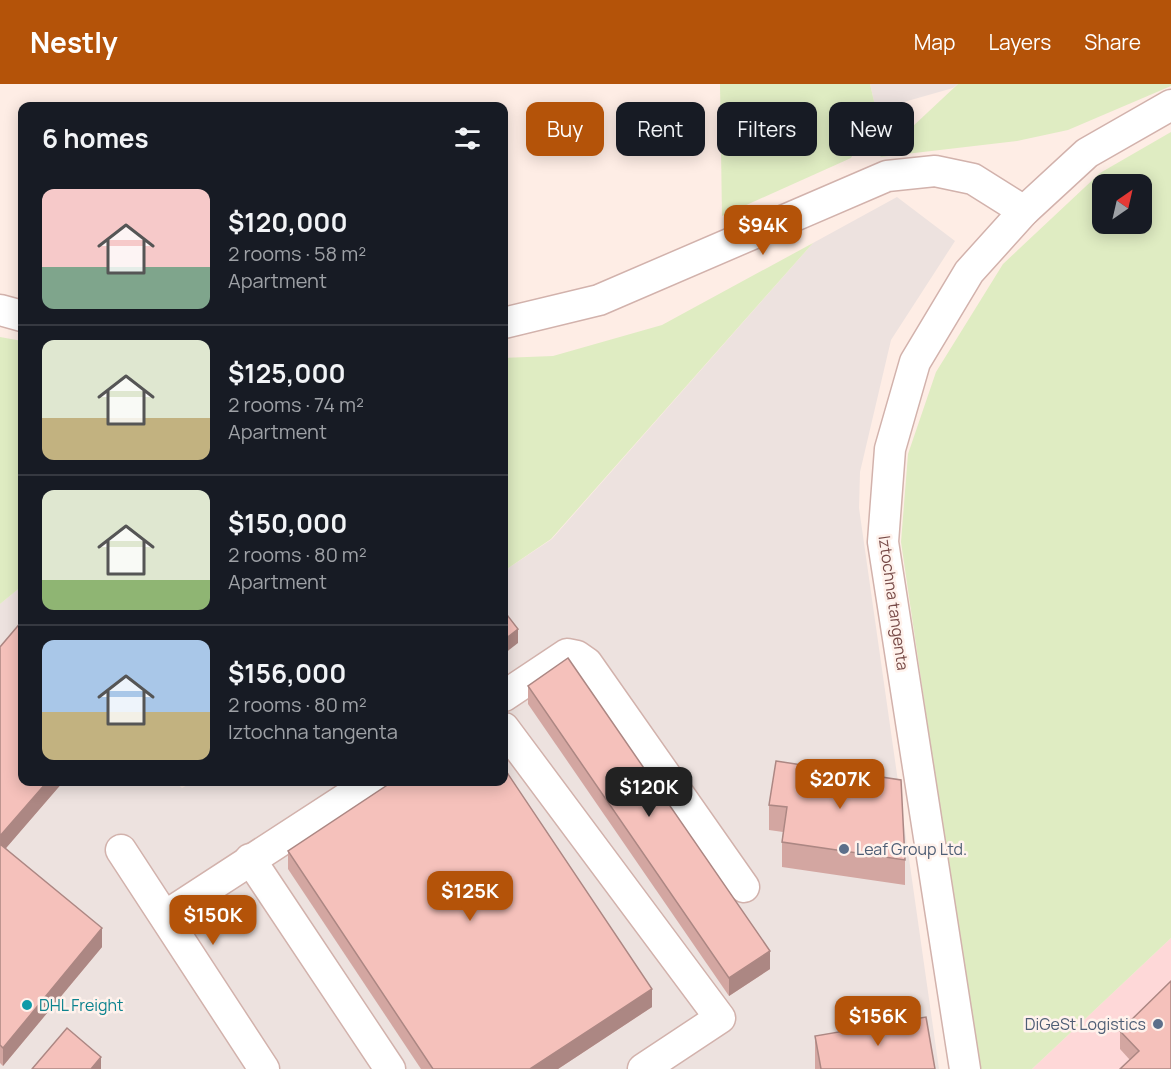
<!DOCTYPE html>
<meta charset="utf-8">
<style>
body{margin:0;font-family:Manrope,sans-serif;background:#242831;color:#f1f3f6;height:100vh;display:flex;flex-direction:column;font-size:22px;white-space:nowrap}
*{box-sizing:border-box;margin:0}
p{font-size:20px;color:#9ea1a6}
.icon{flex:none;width:33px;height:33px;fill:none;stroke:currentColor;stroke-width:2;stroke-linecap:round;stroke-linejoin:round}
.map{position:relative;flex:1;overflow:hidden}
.sheet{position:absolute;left:18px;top:18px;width:490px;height:684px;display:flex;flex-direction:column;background:#171b24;border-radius:12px;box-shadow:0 3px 15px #0003}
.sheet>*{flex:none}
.banner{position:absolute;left:526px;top:18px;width:554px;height:54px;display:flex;gap:12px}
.needle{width:39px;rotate:34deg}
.buttons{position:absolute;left:1092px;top:90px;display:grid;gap:12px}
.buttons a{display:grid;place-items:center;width:60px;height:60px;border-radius:12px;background:#171b24;box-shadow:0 3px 15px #0003;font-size:30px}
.price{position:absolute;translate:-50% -51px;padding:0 14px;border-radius:12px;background:#b45309;color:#fff;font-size:20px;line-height:39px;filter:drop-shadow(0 2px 3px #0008)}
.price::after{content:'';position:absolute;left:50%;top:36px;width:18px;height:14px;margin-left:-9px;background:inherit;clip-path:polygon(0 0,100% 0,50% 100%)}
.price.active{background:#222;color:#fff}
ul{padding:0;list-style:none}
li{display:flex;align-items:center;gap:18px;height:150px;padding:0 24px}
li+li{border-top:2px solid #363941}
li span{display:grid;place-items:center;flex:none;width:168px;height:120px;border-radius:12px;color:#555}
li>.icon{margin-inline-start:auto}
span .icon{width:72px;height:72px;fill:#fffc;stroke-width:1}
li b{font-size:26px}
h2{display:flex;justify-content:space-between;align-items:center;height:72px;padding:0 24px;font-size:26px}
.tag{padding:0 21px;border-radius:12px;background:#171b24;box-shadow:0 3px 15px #0003;font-size:21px;line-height:54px}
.tag.active{background:#b45309;color:#fff}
header{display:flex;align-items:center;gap:36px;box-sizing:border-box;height:84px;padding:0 30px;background:#b45309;color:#fff}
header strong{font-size:28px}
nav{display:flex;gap:33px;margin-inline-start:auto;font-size:21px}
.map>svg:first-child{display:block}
.commercial{fill:#fed8d8}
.industrial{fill:#ede2df}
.green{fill:#dfecc2;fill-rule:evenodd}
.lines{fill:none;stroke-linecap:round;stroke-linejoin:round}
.minor-casing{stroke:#d2b2ac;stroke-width:33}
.minor{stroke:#fff;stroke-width:30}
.wall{fill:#d3a6a1}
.shaded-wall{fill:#ac8783}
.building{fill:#f5c1bb;stroke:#ac8783;stroke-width:1.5}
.service-dot{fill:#5c6f8a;stroke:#fff2ec;stroke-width:2}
.culture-dot{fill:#0f9aa8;stroke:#fff2ec;stroke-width:2}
.labels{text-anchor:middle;stroke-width:5;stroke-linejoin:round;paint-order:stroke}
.street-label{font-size:16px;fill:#784b48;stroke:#fff2ec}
.service-label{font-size:16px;fill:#4e5e75;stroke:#fff2ec;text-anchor:start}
.culture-label{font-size:16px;fill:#0d838f;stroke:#fff2ec;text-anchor:start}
</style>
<header>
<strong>Nestly</strong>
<nav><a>Map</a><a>Layers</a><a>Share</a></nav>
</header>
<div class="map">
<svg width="1171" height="985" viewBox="0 0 1171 985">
<rect width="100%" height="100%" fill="#feede5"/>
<polygon class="commercial" points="1171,854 1171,985 1032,985"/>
<g class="industrial">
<polygon points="870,0 958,0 953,4 876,26"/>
<polygon points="897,113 955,157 891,256 860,388 859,424 939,985 0,985 0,520 22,502 22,698 175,698 182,704 193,698 504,698 504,487 552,455 813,159"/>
</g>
<g class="green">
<polygon points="720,0 870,0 876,26 851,74 722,132"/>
<polygon points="958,0 1171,0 1171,2 1068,46 1017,57 880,73"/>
<path d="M1171,48v806l-139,131h-54l-77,-527 7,-88 28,-82 67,-108 97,-91zM1102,100h40v40h-40z"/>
<polygon points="813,159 551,455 504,487 504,274 553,272 662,241"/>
<polygon points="0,253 22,257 22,502 0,520"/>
</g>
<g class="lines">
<defs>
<g id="minor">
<polyline points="0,226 22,232"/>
<polyline points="504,239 599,216 887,92 935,87 973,95 1024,127"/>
<polyline points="504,612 567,570 577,572 587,579 744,803"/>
<polyline points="504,644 720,934 643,985"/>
<polyline points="121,766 264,985"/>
<polyline points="250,775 390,985"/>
<polyline points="165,832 371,698"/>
<polyline points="965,985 883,458 890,365 915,278 969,188 1024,127 1087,69 1171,21"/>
</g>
</defs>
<use href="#minor" class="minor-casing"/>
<use href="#minor" class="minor"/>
</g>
<g class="wall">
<polygon points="0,563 63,698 6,764 102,863 3,982 0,979"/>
<polygon points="528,602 770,885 729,912 528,620"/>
<polygon points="901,696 905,776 905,801 782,783 782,758 783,748 769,746 769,721"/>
<polygon points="288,767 652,923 558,985 421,985 288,785"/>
<polygon points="1120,947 1171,985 1130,976 1120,965"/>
<polygon points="815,952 935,985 815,985"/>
</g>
<g class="shaded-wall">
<polygon points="518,545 518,559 504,570 504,556"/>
<polygon points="47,698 63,698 0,771 0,752"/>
<polygon points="102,844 102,863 3,982 3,964"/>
<polygon points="770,867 770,885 729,912 729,894"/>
<polygon points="652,905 652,923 558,985 530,985"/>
<polygon points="101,973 101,985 91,985"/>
</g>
<g class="building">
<polygon points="504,527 518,545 504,556"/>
<polygon points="22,537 22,698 47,698 0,752 0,563"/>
<polygon points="568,574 770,867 729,894 528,602"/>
<polygon points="776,677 901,696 905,776 782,758 787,723 769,721"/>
<polygon points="504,684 652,905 530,985 433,985 288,767 392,698 504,698"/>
<polygon points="0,760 102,844 3,964 0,961"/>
<polygon points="1171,897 1171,985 1120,985 1139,967 1120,947"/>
<polygon points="926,933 935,985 821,985 815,952"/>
<polygon points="67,944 101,973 91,985 32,985"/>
</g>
<g class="service-dot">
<circle cx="844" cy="765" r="6"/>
<circle cx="1158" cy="940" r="6"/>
</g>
<circle class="culture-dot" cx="27" cy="921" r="6"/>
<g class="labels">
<g class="street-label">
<text transform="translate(894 519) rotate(82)" y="6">Iztochna tangenta</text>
</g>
<g class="service-label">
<text x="856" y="771">Leaf Group Ltd.</text>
<text x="1146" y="946" text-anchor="end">DiGeSt Logistics</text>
</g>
<g class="culture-label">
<text x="39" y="927">DHL Freight</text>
</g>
</g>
</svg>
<div class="buttons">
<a><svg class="needle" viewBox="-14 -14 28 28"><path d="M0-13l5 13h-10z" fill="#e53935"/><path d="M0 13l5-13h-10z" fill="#9ea1a6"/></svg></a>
</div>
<b class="price" style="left:763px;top:172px">$94K</b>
<b class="price" style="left:840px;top:726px">$207K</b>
<b class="price active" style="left:649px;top:734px">$120K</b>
<b class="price" style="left:470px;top:838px">$125K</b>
<b class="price" style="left:213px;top:862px">$150K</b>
<b class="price" style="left:878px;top:963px">$156K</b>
<div class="banner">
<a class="tag active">Buy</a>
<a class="tag">Rent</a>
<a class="tag">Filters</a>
<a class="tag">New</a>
</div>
<section class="sheet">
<h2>6 homes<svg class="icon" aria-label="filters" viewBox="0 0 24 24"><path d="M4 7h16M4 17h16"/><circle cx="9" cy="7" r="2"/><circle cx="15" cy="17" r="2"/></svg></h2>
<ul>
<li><span style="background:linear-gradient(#f6c9c9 65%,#7fa58c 0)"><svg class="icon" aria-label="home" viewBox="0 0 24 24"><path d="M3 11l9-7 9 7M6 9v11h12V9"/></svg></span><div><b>$120,000</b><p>2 rooms · 58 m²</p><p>Apartment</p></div></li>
<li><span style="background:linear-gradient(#dfe7d0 65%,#c2b280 0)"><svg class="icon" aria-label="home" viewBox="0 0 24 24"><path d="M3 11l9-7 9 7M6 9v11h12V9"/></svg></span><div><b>$125,000</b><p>2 rooms · 74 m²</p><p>Apartment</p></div></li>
<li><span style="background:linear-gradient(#dfe7d0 75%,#8fb573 0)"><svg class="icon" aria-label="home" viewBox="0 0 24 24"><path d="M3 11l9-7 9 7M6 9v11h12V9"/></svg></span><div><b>$150,000</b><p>2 rooms · 80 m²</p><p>Apartment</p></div></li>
<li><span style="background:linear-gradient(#a9c7e8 60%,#c2b280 0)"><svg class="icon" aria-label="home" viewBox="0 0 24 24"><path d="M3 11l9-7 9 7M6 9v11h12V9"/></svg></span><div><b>$156,000</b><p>2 rooms · 80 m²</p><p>Iztochna tangenta</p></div></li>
</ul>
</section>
</div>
